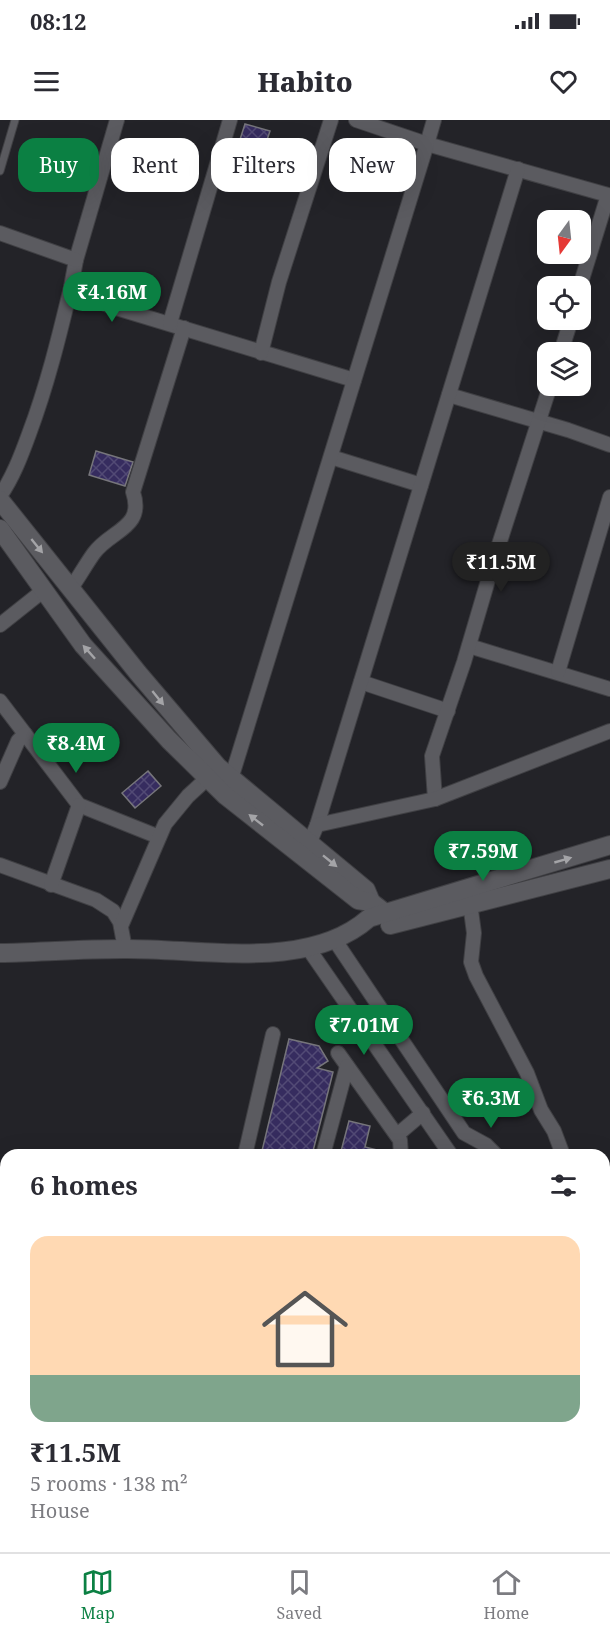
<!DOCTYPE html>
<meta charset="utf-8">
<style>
body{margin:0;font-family:"Noto Serif",serif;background:#f7f7f7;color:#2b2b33;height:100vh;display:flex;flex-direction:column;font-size:22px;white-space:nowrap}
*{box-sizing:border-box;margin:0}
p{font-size:20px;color:#7c7c81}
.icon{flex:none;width:33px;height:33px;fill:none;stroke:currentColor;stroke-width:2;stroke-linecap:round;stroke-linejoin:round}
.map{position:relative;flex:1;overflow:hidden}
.panel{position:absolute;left:0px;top:1029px;width:610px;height:404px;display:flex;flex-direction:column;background:#fff;border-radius:18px 18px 0 0;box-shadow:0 6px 24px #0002}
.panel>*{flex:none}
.top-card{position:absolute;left:18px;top:18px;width:574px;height:54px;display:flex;gap:12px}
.needle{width:39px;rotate:195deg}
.tools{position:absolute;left:537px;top:90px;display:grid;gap:12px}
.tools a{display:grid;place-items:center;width:54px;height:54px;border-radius:12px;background:#fff;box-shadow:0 6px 24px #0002;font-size:30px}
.price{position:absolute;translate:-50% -51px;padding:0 14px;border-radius:21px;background:#0b8043;color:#fff;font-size:20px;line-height:39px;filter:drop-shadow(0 2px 3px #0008)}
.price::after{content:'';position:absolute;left:50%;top:36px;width:18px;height:14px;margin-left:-9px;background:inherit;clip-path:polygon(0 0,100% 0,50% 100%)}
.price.active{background:#222;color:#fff}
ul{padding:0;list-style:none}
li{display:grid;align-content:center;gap:12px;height:318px;padding:0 30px}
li+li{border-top:2px solid #e1e1e2}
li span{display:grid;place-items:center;height:186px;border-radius:18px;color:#555}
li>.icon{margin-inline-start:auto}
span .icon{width:108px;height:108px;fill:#fffc;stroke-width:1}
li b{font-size:26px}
h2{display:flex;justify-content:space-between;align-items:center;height:72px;padding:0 30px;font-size:26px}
.tag{padding:0 21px;border-radius:18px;background:#fff;box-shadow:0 6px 24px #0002;font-size:21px;line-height:54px}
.tag.active{background:#0b8043;color:#fff}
.status{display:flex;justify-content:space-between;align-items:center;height:42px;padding:0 30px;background:#fff;direction:ltr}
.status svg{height:16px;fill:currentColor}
header{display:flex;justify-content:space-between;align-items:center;height:78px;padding:0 30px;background:#fff;font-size:27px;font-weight:800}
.tab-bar{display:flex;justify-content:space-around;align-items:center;height:84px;border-top:2px solid #e1e1e2;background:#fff;font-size:16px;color:#7c7c81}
.tab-bar a{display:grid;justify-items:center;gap:3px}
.tab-bar .active{color:#0b8043}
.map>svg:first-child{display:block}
.building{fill:url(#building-cross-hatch);stroke:#76757b;stroke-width:1.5}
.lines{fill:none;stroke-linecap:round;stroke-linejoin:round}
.lane-casing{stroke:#404044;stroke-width:9}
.street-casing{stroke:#404044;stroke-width:16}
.secondary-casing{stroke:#404044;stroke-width:20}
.lane{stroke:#5b5b60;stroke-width:7}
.street{stroke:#5b5b60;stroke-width:14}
.secondary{stroke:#5b5b60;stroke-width:18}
.oneway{fill:#a4a4a7}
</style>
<div class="status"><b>08:12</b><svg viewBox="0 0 49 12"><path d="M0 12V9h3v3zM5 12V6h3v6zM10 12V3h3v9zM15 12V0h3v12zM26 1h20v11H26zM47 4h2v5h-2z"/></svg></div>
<header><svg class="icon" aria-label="menu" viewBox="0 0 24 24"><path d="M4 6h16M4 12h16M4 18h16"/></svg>Habito<svg class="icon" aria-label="heart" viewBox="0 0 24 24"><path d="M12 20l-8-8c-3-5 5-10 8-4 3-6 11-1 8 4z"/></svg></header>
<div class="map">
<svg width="610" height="1432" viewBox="0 0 610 1432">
<defs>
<pattern id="building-cross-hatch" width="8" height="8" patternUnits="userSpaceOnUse" patternTransform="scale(1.5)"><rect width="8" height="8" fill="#362c5f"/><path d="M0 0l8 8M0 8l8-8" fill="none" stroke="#524a75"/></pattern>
</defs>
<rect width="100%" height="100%" fill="#232328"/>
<g class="building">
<polygon points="245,4 270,11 261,38 236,32"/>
<polygon points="96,331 133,342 125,366 89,355"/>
<polygon points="148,651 161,666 135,688 122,673"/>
<polygon points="289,919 319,926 328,941 317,948 333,952 325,984 312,1035 261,1035"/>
<polygon points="349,1001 370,1006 365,1027 385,1032 384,1035 340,1035"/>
</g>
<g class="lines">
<defs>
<polyline id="lane" points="0,51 15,0"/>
<g id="street">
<polyline points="117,0 76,140 71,167 87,177 113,187 354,260"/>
<polyline points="434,0 427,24 608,75 580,166"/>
<polyline points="0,113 76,140"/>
<polyline points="170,203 230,0"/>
<polyline points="561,232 571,200"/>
<polyline points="261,233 279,162 331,0"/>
<polyline points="449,275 568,310 610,325"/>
<polyline points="331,337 421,365"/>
<path d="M0,376c13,-19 21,-40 29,-62 18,-48 30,-97 42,-147"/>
<path d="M71,468c8,-11 15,-24 23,-35 17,-23 51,-25 39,-61l51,-164"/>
<polyline points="0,505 44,470"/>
<polyline points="469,526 610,569"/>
<polyline points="558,552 610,377"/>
<polyline points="361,562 448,591"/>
<polyline points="0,581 79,685 159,717"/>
<polyline points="231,659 427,24 356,0"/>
<polyline points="0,662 18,621 25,614"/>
<polyline points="435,679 432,636 464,542 494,440 550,266"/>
<polyline points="317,705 518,49"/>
<polyline points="309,724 317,705 435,679 610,611"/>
<polyline points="0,745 96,780 113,791 120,802 125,829"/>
<polyline points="51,765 79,685"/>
<polyline points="470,783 474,813 471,842 476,856 527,953 541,990 554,1011 563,1035"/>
<polyline points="121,806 165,704 188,676 213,653"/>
<polyline points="334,819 464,1013 486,1025 496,1035"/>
<polyline points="308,828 451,1035"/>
<polyline points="338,933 400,1020 401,1035"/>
<polyline points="397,1015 423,993"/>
<polyline points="245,1035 273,914"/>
<polyline points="323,1035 347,946"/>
<polyline points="604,1105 610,1108"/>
<polyline points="604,1136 610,1132"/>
<polyline points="604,1244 610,1256"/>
<polyline points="305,1426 307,1432"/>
<polyline points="495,1426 497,1432"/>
<polyline points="264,1430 292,1426"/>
</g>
<g id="secondary">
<polyline points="0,380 138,553 218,647 366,770 371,782"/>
<polyline points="0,409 83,525 169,620 226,676 358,780 371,782 393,799"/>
<polyline points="390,805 610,749"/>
<path d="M0,833c41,-1 83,-4 124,-4 76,-1 184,23 245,-31l241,-73"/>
</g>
</defs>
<use href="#lane" class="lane-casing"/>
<use href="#street" class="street-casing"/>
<use href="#secondary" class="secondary-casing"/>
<use href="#lane" class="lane"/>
<use href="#street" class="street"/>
<use href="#secondary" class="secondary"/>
</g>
<defs><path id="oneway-solid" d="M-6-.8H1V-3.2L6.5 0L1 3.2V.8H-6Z" transform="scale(1.5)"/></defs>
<g class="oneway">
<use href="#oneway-solid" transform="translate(37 426) rotate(51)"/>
<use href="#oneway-solid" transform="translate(89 532) rotate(-132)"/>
<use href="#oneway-solid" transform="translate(158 578) rotate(51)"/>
<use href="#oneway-solid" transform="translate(256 700) rotate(-142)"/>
<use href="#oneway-solid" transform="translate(563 740) rotate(-16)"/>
<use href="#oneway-solid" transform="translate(330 741) rotate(39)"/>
</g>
</svg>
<div class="tools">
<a><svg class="needle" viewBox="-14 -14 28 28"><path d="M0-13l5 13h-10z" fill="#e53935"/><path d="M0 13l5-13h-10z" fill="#7c7c81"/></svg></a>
<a><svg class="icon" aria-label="locate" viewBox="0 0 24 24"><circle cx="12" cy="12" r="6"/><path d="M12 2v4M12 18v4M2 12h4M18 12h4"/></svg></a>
<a><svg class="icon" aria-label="layers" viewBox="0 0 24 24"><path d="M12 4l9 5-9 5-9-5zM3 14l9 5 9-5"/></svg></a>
</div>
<b class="price" style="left:112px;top:203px">₹4.16M</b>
<b class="price active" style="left:501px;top:473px">₹11.5M</b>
<b class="price" style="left:76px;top:654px">₹8.4M</b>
<b class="price" style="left:483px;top:762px">₹7.59M</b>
<b class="price" style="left:364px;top:936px">₹7.01M</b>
<b class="price" style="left:491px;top:1009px">₹6.3M</b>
<div class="top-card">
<a class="tag active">Buy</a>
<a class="tag">Rent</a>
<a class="tag">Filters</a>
<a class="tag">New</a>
</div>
<section class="panel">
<h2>6 homes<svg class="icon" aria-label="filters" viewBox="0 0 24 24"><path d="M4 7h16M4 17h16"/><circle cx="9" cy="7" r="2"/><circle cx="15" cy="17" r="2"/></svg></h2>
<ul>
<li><span style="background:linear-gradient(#ffd9b3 75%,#7fa58c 0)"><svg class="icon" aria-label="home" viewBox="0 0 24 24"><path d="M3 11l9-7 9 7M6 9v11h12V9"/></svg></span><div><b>₹11.5M</b><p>5 rooms · 138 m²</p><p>House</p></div></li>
</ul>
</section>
</div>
<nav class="tab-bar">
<a class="active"><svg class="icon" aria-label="map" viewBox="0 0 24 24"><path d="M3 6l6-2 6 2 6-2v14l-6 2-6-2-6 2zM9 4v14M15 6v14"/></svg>Map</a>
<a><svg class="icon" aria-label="saved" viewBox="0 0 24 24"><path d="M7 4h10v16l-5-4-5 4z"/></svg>Saved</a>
<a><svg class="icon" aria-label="home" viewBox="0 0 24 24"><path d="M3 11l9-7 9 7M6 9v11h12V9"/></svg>Home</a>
</nav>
